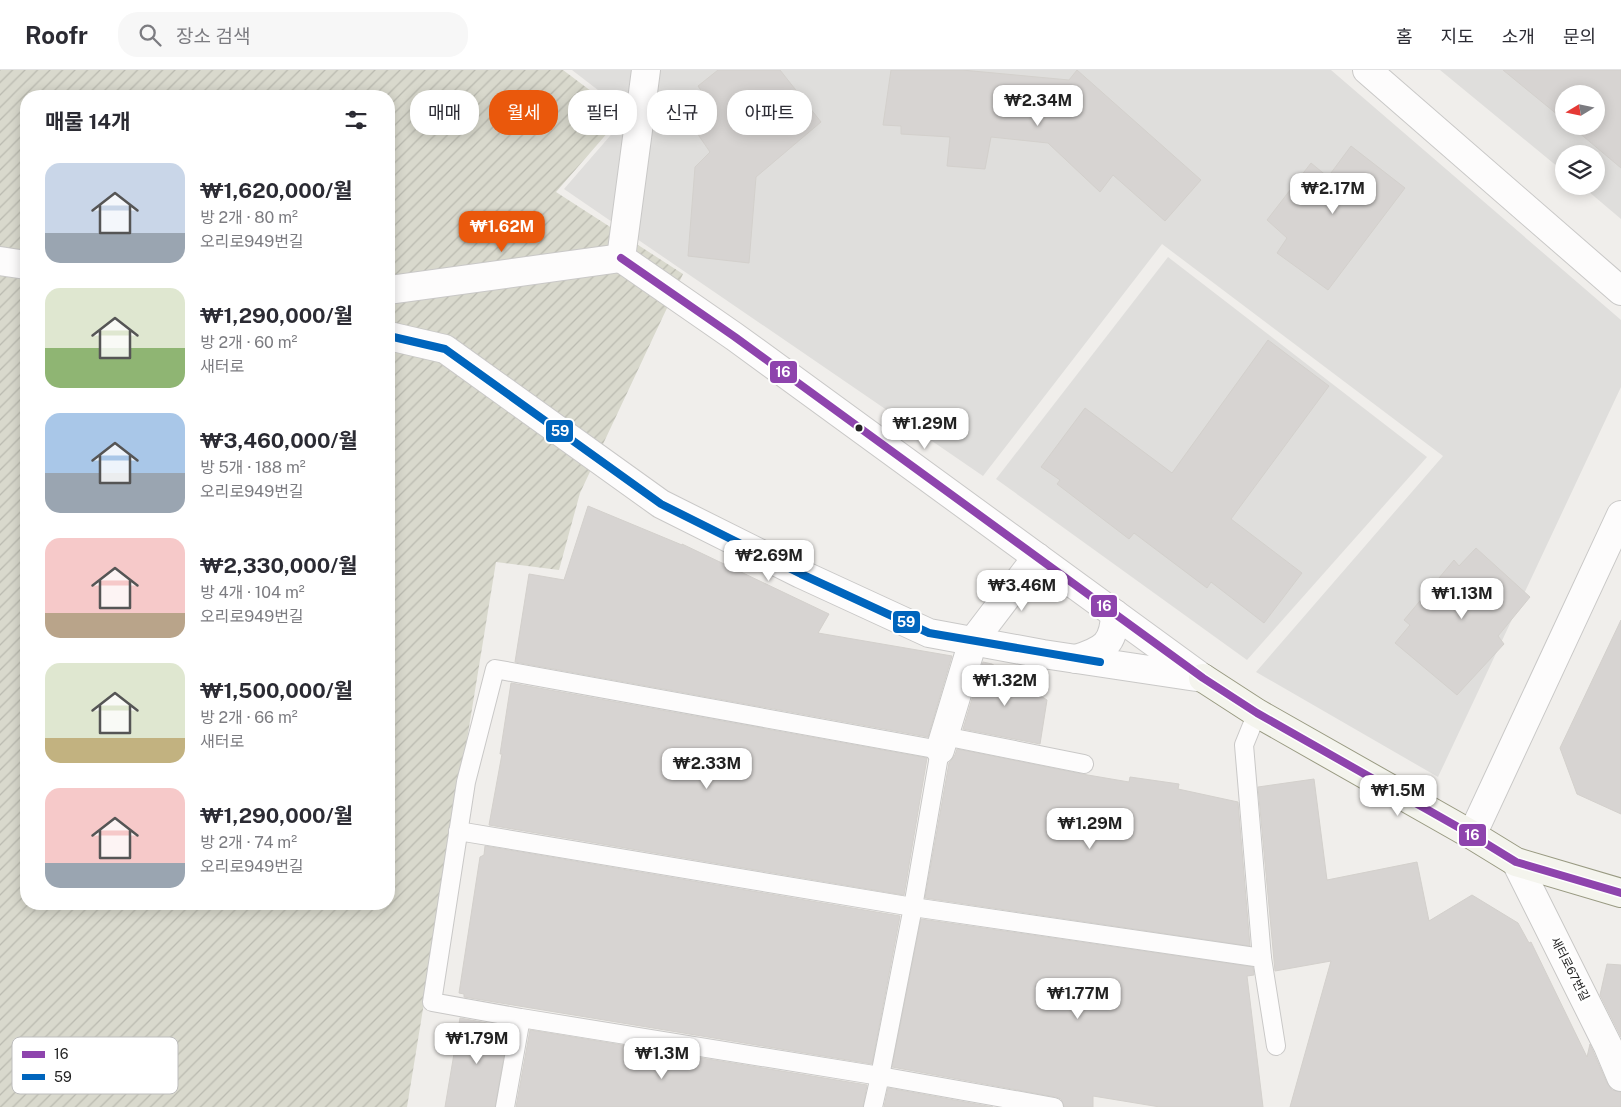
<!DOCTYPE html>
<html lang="ko">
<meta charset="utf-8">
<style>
body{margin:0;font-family:"Public Sans","Noto Sans KR",sans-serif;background:#f7f7f7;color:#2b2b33;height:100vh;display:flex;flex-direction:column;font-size:19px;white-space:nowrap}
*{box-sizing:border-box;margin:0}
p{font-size:16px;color:#7c7c81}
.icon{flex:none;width:28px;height:28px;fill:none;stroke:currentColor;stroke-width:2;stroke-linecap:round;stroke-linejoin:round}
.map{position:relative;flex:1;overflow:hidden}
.panel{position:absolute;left:20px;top:20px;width:375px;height:820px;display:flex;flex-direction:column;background:#fff;border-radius:20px;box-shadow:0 2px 12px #0003}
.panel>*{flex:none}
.banner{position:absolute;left:410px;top:20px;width:475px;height:45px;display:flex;gap:10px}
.needle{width:32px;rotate:260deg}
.tools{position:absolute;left:1555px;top:15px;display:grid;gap:10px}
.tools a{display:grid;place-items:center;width:50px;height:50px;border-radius:50%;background:#fff;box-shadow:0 2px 12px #0003;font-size:25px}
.price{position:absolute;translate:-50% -42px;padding:0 11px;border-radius:10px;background:#fff;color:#222;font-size:16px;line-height:32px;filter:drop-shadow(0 1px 2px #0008)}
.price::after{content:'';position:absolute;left:50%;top:30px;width:15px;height:11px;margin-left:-8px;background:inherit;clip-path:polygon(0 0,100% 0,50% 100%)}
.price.current{background:#ea580c;color:#fff}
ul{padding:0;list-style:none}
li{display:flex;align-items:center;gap:15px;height:125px;padding:0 25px}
li span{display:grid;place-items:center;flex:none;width:140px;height:100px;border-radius:15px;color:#555}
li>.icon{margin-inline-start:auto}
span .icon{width:60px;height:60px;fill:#fffc;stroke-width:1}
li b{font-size:21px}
h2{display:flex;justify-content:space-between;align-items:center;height:60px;padding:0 25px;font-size:21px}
.tag{padding:0 18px;border-radius:20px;background:#fff;box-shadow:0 2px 12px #0003;font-size:18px;line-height:45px}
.tag.current{background:#ea580c;color:#fff}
header{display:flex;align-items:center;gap:30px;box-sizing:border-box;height:70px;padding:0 25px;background:#fff;border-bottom:1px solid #e1e1e2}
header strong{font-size:24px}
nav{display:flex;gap:28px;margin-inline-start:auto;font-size:18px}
.search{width:350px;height:45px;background:#f7f7f7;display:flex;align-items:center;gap:12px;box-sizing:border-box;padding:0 18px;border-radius:20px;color:#7c7c81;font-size:19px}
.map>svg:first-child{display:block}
.residential{fill:#dfdedc;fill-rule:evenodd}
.construction{fill:url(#construction-furrows);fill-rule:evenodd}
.building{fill:#d7d4d2;stroke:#d3d0cc}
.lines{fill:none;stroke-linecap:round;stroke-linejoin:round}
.lane-casing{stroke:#c9c8c7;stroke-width:20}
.street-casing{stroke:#c9c8c7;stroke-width:30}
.secondary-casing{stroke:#999a82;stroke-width:30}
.lane{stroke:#fdfcfc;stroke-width:18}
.street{stroke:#fdfcfc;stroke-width:28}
.secondary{stroke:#f4f4ed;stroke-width:28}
.bus-1-casing{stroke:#fff;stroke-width:11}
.bus-2-casing{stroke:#fff;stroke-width:11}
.bus-1{stroke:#8e44ad;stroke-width:8}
.bus-2{stroke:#0065bd;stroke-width:8}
.bus-dot{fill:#222;stroke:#fff;stroke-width:2}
.labels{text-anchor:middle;stroke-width:5;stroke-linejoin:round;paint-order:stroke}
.street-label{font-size:12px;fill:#222;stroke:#fff}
.key{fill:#fff;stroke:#bdbdbd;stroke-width:1}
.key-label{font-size:14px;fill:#222}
.line-badge{stroke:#fff;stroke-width:2}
.badge-label{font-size:14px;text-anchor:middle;font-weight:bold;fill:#fff}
</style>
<header>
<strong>Roofr</strong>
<div class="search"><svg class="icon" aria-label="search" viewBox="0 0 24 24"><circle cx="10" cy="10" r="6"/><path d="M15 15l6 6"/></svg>장소 검색</div>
<nav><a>홈</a><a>지도</a><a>소개</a><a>문의</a></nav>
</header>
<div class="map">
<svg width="1621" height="1037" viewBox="0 0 1621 1037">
<defs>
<pattern id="construction-furrows" width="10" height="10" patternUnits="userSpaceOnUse" patternTransform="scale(1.25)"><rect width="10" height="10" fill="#d9d9cd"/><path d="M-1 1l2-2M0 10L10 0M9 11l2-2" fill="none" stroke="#babab0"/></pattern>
</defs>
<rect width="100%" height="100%" fill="#f0eeeb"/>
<g class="residential">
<polygon points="572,0 1331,0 1621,250 1621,317 1438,707 1256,602 1443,386 1162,174 983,406 564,119 629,44"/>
<path d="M1440,0h181v149l-39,-33h14v-32h-32v18zM1564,24h32v32h-32z"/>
<polygon points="1168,187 1427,387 1247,590 996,409"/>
</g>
<path class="construction" d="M0,0h563l60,45 -67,77 127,82 -103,219 -21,77 -63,-8 -89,545h-407zM26,26h363v808h-363z"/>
<g class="building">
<polygon points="718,0 780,0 821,52 756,107 749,193 688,186 695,97 710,82 697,63 718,46 698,16"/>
<polygon points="891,0 962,0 1069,10 1077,0 1201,110 1165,151 1113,105 1100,122 1048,73 991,67 985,99 947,96 950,67 901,64 901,56 883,55"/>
<polygon points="1503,0 1621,0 1621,98 1571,56 1596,56 1596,24 1564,24 1564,50"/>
<polygon points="1351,76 1405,118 1328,220 1277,183 1287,168 1267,150 1311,93 1328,107"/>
<polygon points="1268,270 1329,316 1231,449 1302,503 1264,553 1211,512 1207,518 1134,463 1129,469 1057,414 1060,410 1041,397 1085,338 1172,403"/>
<polygon points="588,436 682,475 682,474 829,544 818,563 952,586 928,667 515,592 529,504 564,510"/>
<polygon points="1476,478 1530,527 1498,566 1504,574 1457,625 1395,573 1410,555 1404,550 1454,490 1459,496"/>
<polygon points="1621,550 1621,744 1577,724 1560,678"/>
<polygon points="983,592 992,594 1047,630 1040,674 963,659"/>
<polygon points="511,613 927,688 904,825 489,755 502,684 500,684"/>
<polygon points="957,679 1082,704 1129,712 1130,707 1179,714 1178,719 1238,732 1250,876 925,828 949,693 955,685"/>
<polygon points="1314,709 1327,810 1417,792 1429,851 1472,825 1518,853 1529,873 1531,872 1587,987 1590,974 1607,1013 1612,1020 1621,1022 1621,1037 1290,1037 1331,891 1275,901 1258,717"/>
<polygon points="485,776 900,846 872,994 464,927 464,924 459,923 480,787 484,785"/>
<polygon points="921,849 1253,897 1254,905 1247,906 1263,1037 1160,1037 1093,1026 1093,1037 1064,1037 1061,1029 1056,1027 892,997"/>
<polygon points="1607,894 1621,895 1621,967 1600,925"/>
<polygon points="460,948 509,957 495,1037 445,1037"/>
<polygon points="530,960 867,1015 863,1037 516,1037"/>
<polygon points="888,1018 993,1037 884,1037"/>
</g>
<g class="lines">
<defs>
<g id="lane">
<polyline points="1257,643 1244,675 1262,888"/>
<polyline points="944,666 1084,694"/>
<polyline points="458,761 913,837 1262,888 1276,976"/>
<polyline points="505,1037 521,948 432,932 466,712 495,599 940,680 913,837 880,1006 521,948"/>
<polyline points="873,1037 880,1006 1054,1037"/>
</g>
<g id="street">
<polyline points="1367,0 1621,221"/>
<polyline points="621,188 735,267 1200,606"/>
<polyline points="621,188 646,0"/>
<polyline points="0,191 26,195"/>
<polyline points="389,220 621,188"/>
<polyline points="389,266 445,279 661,434 801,504 929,563 1043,584 1203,608"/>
<path d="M1076,589c28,-9 38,-15 39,-45"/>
<polyline points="940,680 973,571 1037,487"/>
<polyline points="1472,765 1621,445"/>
<polyline points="1516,792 1608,976 1621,1007"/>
</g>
<polyline id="secondary" points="1203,608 1257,643 1472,765 1516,792 1621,823"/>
</defs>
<use href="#lane" class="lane-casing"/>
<use href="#street" class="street-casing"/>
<use href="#secondary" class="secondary-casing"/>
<use href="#lane" class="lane"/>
<use href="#street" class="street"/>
<use href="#secondary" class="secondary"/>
<defs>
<polyline id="bus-1" points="621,188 735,267 1203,608 1257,643 1472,765 1516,792 1621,823"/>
<polyline id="bus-2" points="389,266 445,279 661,434 801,504 929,563 1100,592"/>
</defs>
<use href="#bus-1" class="bus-1-casing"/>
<use href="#bus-2" class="bus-2-casing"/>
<use href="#bus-1" class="bus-1"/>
<use href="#bus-2" class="bus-2"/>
</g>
<circle class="bus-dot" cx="859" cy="358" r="4.5"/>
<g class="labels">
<g class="street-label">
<text transform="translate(1570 899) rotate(63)" y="4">새터로67번길</text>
</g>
</g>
<rect x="12" y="967" width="166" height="57" rx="8" class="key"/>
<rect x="22" y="981" width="23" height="7" fill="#8e44ad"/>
<rect x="22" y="1004" width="23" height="6" fill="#0065bd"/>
<g class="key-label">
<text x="54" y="989">16</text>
<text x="54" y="1012">59</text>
</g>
<g class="line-badge">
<rect x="769" y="290" width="29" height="24" rx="5" fill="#8e44ad"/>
<rect x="545" y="349" width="29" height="24" rx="5" fill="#0065bd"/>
<rect x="1090" y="524" width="28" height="24" rx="5" fill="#8e44ad"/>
<rect x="892" y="540" width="29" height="24" rx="5" fill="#0065bd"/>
<rect x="1458" y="753" width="29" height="24" rx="5" fill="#8e44ad"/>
</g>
<g class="badge-label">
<text x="783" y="307">16</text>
<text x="560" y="366">59</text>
<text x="1104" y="541">16</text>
<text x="906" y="557">59</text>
<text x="1472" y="770">16</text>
</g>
</svg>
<div class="tools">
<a><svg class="needle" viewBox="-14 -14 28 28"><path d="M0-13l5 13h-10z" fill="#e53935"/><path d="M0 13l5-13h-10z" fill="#7c7c81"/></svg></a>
<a><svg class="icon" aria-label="layers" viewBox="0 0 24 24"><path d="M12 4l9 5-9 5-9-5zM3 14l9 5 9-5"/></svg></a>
</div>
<b class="price" style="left:1038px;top:57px">₩2.34M</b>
<b class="price" style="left:1333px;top:145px">₩2.17M</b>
<b class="price current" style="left:502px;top:183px">₩1.62M</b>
<b class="price" style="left:925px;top:380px">₩1.29M</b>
<b class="price" style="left:769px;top:512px">₩2.69M</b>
<b class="price" style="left:1022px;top:542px">₩3.46M</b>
<b class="price" style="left:1462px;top:550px">₩1.13M</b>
<b class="price" style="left:1005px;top:637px">₩1.32M</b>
<b class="price" style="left:707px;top:720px">₩2.33M</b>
<b class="price" style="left:1398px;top:747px">₩1.5M</b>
<b class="price" style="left:1090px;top:780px">₩1.29M</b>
<b class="price" style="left:1078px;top:950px">₩1.77M</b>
<b class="price" style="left:477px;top:995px">₩1.79M</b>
<b class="price" style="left:662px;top:1010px">₩1.3M</b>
<div class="banner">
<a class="tag">매매</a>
<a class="tag current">월세</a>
<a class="tag">필터</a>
<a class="tag">신규</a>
<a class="tag">아파트</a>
</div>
<section class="panel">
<h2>매물 14개<svg class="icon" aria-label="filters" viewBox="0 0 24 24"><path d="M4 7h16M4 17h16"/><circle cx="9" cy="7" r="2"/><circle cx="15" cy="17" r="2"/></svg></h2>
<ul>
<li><span style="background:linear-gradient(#c9d6e8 70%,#9aa5b1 0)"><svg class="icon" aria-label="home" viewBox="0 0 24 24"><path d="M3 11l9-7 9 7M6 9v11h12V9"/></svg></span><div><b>₩1,620,000/월</b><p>방 2개 · 80 m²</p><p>오리로949번길</p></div></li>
<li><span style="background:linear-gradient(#dfe7d0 60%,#8fb573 0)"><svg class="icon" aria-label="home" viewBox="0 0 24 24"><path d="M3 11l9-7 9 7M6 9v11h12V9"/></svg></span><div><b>₩1,290,000/월</b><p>방 2개 · 60 m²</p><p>새터로</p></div></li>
<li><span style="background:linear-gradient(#a9c7e8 60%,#9aa5b1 0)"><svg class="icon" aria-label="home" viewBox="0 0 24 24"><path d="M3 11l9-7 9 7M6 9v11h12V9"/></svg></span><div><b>₩3,460,000/월</b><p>방 5개 · 188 m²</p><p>오리로949번길</p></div></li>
<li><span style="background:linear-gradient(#f6c9c9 75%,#b9a48a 0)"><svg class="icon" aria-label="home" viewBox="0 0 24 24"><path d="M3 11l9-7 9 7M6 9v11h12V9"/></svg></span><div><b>₩2,330,000/월</b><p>방 4개 · 104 m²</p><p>오리로949번길</p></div></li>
<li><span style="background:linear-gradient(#dfe7d0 75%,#c2b280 0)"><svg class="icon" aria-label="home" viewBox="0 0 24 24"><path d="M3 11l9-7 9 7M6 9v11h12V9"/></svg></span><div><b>₩1,500,000/월</b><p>방 2개 · 66 m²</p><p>새터로</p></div></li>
<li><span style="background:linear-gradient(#f6c9c9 75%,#9aa5b1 0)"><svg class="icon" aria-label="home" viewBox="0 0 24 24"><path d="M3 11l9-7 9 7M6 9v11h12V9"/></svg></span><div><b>₩1,290,000/월</b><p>방 2개 · 74 m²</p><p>오리로949번길</p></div></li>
</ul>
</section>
</div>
